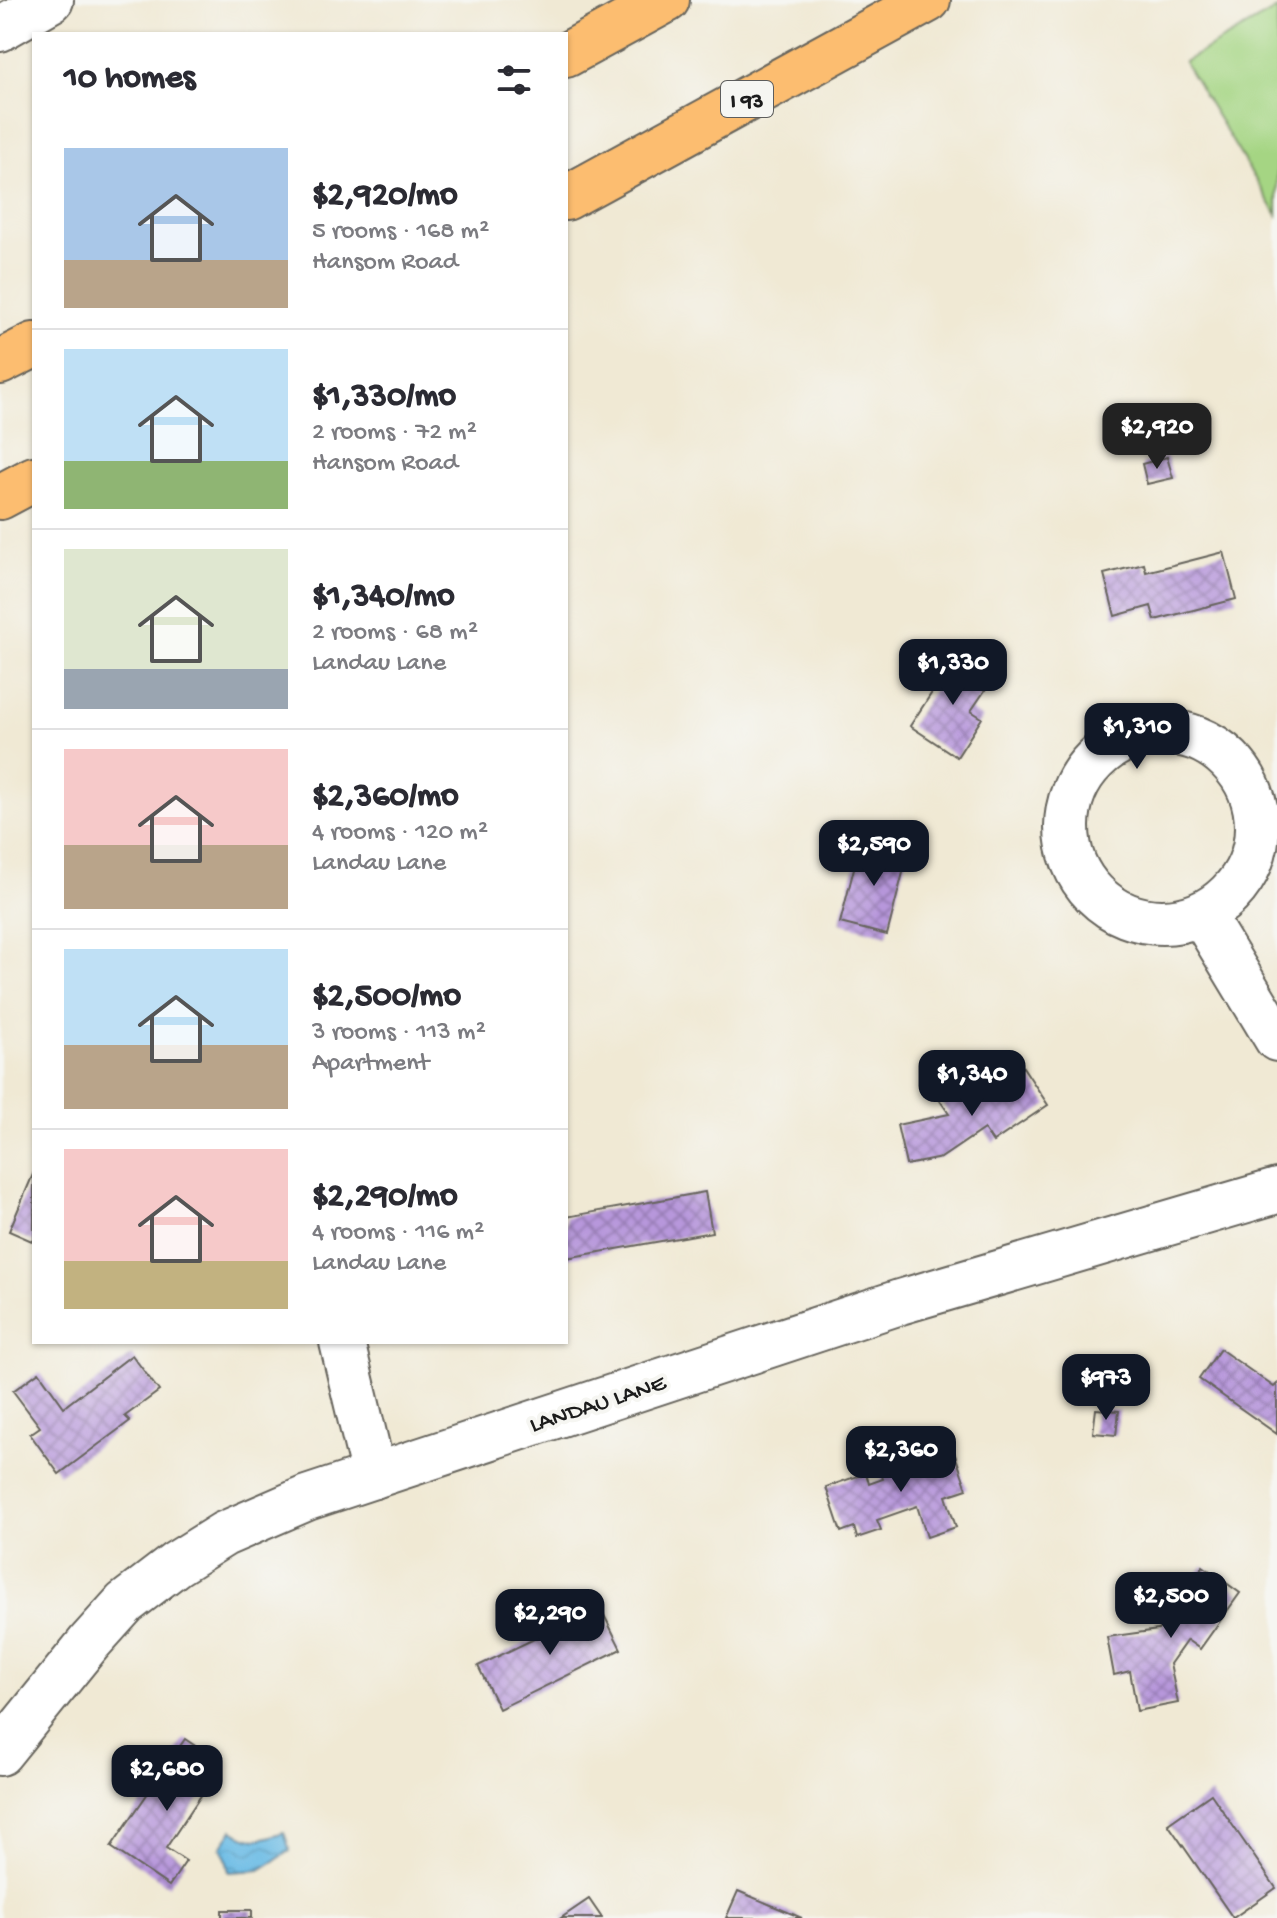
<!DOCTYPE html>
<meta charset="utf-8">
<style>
body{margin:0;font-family:"Gochi Hand",sans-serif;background:#f2f2f3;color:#2b2b33;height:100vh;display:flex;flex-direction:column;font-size:30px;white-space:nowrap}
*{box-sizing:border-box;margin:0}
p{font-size:26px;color:#7c7c81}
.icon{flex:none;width:44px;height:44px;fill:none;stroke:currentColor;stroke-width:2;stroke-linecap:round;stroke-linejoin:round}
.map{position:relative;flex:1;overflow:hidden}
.side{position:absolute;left:32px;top:32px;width:536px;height:1312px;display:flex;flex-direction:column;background:#fff;border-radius:0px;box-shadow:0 2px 6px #0004}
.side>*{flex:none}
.price{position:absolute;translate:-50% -68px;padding:0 18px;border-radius:16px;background:#111827;color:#fff;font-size:26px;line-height:52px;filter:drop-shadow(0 2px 4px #0008)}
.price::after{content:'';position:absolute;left:50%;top:48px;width:24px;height:18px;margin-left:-12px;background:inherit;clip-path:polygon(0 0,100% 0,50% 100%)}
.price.current{background:#222;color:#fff}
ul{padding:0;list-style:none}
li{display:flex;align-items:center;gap:24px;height:200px;padding:0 32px}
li+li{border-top:2px solid #e1e1e2}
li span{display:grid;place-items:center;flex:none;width:224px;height:160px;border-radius:0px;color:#555}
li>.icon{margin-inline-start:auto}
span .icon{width:96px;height:96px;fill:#fffc;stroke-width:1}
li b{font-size:34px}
h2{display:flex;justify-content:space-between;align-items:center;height:96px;padding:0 32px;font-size:34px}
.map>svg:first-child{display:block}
.green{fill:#a5d583;stroke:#607850;stroke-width:2}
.water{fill:url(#water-waves);stroke:#436c80;stroke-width:2}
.building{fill:url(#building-cross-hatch)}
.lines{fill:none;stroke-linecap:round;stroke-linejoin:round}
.minor-casing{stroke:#66645c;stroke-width:48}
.highway-casing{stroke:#66645c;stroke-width:48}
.minor{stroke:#fff;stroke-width:44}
.highway{stroke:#fcbd6f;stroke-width:44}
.labels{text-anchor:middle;stroke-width:8;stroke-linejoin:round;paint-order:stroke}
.shield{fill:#f6f6f2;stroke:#5d5d5c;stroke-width:2}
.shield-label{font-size:22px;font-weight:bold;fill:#1c1c1c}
.street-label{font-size:24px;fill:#1c1c1c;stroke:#f6f6f2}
</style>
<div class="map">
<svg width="1277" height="1918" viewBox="0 0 1277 1918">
<defs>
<pattern id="water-waves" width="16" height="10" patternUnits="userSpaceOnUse" patternTransform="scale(2)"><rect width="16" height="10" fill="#6abbe5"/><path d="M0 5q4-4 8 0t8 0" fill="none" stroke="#5ba0c4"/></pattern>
<pattern id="building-cross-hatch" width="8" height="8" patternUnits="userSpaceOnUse" patternTransform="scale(2)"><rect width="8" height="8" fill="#b797db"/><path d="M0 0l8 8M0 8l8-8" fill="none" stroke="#947ab1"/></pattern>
</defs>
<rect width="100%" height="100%" fill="#f6f6f2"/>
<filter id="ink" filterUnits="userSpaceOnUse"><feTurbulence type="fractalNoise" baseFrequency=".0125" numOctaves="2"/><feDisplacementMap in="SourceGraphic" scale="16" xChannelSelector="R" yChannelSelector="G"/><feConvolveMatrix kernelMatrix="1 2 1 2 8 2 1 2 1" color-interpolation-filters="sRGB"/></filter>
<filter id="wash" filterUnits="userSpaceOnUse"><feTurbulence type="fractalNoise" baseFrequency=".006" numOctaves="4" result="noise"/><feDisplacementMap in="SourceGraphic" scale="32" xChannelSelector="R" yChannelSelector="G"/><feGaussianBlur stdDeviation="1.8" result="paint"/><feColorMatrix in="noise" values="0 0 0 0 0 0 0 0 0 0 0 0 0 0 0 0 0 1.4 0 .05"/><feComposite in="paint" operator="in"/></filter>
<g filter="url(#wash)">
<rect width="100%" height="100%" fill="#f0e9d4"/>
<polygon class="green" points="1277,9 1277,215 1184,62"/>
<path class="water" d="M233,1830c20,14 30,9 51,2l6,19 -30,19 -31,2 -3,-14 -5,-11z"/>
<g id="blocks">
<g class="building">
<polygon points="1167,457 1173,478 1147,484 1142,464"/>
<polygon points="1224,552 1236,599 1155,620 1151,606 1115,616 1104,574 1144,564 1146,572"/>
<polygon points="956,656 992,680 971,711 982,718 957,757 910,726"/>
<polygon points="861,841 908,853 887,935 840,923"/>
<polygon points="1023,1067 1048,1105 993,1142 984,1129 941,1158 906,1165 897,1125 949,1114 939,1099 958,1086 969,1102"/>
<polygon points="34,1172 34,1242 9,1231"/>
<polygon points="705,1192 712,1232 566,1258 566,1217"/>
<polygon points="1220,1349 1274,1387 1277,1384 1277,1434 1199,1379"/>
<polygon points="132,1355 159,1391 125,1416 130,1421 59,1474 30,1434 40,1427 13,1391 39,1372 64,1407"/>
<polygon points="1096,1409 1119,1411 1116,1435 1093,1433"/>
<polygon points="952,1446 967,1489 946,1496 956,1527 927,1537 917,1506 877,1520 881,1530 857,1538 854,1527 841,1532 826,1487 866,1473 869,1484 883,1479 880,1470"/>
<polygon points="1203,1566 1240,1593 1200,1649 1187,1640 1170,1664 1178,1703 1137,1711 1130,1671 1114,1675 1107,1637 1158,1630"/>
<polygon points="580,1607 586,1619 602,1611 621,1649 499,1709 478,1666 559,1627 555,1619"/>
<polygon points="185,1739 222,1764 166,1848 186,1861 169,1886 111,1847"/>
<polygon points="1211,1794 1276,1888 1233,1918 1168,1824"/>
<polygon points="738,1891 802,1918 726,1918"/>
<polygon points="589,1899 602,1918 561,1918"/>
<rect x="222" y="1910" width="30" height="8"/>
</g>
</g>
</g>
<g filter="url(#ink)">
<use href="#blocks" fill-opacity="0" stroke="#66645c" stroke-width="2"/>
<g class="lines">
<defs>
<g id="minor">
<polyline points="0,29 51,0"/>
<circle cx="1162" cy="827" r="95"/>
<polyline points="1202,915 1277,1039"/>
<polyline points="342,1342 374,1476"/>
<polyline points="0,1753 89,1643 125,1603 176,1564 224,1534 307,1498 900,1302 1277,1191"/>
</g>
<g id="highway">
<polyline points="566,55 667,0"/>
<polyline points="566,198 928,0"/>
<polyline points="0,362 34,345"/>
<polyline points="0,497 34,479"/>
</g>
</defs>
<use href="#minor" class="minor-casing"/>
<use href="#highway" class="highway-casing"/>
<use href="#minor" class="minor"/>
<use href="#highway" class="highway"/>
</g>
</g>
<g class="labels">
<rect class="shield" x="721" y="81" width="52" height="36" rx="6"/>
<g class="shield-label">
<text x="747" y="107">I 93</text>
</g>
<g class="street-label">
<text transform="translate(597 1402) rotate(-18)" y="8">LANDAU LANE</text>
</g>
</g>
</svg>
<b class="price current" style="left:1157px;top:471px">$2,920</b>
<b class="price" style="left:953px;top:707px">$1,330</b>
<b class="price" style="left:1137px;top:771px">$1,310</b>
<b class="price" style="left:874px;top:888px">$2,590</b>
<b class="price" style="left:972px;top:1118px">$1,340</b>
<b class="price" style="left:1106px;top:1422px">$973</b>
<b class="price" style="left:901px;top:1494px">$2,360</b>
<b class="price" style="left:1171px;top:1640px">$2,500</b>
<b class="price" style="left:550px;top:1657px">$2,290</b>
<b class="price" style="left:167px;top:1813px">$2,680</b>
<section class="side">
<h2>10 homes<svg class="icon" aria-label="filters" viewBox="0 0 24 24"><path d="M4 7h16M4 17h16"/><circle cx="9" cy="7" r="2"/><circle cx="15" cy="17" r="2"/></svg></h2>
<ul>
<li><span style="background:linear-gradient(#a9c7e8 70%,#b9a48a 0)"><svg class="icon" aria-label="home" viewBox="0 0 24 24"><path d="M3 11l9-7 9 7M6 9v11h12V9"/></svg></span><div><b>$2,920/mo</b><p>5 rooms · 168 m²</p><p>Hansom Road</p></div></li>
<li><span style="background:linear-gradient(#bfe0f5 70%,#8fb573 0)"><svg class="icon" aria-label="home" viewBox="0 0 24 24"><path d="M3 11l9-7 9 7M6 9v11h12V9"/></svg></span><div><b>$1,330/mo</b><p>2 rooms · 72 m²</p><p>Hansom Road</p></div></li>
<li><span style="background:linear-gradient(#dfe7d0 75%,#9aa5b1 0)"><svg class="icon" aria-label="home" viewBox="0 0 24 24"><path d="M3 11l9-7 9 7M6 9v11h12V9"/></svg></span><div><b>$1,340/mo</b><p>2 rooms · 68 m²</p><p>Landau Lane</p></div></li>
<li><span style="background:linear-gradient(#f6c9c9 60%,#b9a48a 0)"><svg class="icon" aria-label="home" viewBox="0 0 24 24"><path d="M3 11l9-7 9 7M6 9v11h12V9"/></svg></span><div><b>$2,360/mo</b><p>4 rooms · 120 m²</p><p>Landau Lane</p></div></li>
<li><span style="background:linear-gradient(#bfe0f5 60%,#b9a48a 0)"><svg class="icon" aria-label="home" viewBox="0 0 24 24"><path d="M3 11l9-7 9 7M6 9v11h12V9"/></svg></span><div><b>$2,500/mo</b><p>3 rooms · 113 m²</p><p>Apartment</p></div></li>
<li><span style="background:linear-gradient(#f6c9c9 70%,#c2b280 0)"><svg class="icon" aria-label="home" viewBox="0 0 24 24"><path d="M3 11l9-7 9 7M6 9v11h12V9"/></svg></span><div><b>$2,290/mo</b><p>4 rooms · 116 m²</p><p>Landau Lane</p></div></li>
</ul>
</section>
</div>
